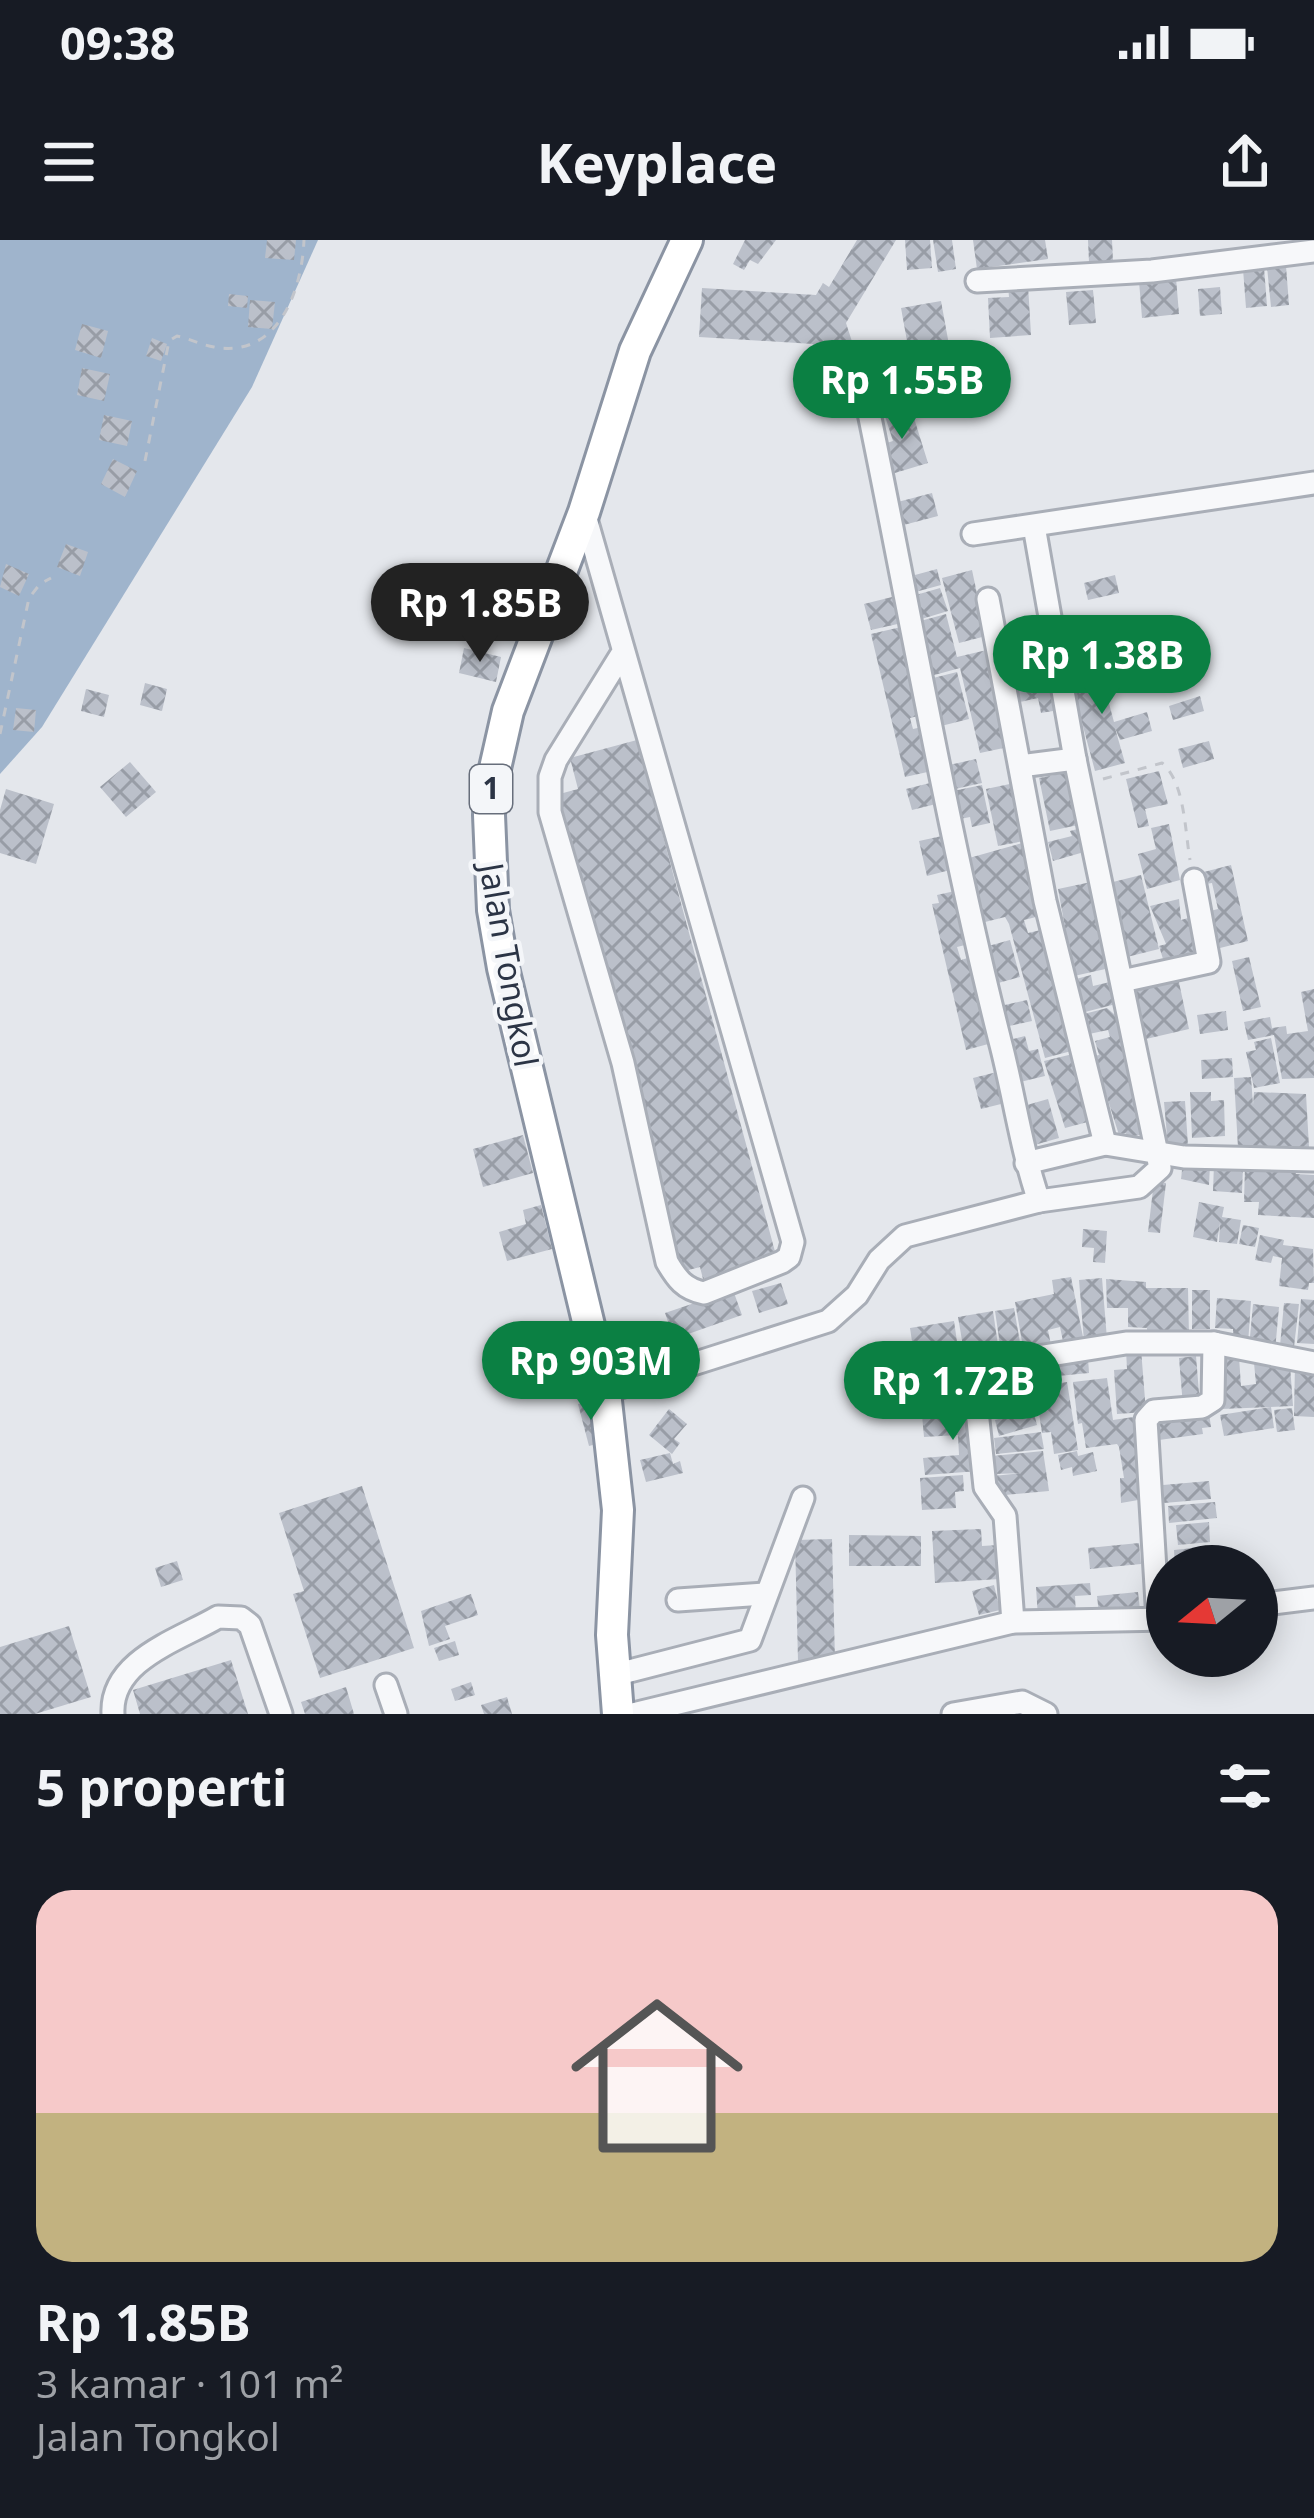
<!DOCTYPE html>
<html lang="id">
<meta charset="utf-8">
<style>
body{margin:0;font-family:"Noto Sans",sans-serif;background:#20242c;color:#f1f3f6;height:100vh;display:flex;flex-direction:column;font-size:45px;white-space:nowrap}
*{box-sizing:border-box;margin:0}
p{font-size:39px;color:#9ea1a6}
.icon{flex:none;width:66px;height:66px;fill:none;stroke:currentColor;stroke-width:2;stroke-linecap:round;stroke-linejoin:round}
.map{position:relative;height:1474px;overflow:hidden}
.details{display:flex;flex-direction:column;background:#171b24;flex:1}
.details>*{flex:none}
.needle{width:78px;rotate:252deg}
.controls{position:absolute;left:1146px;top:1305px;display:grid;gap:24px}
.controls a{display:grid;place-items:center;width:132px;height:132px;border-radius:50%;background:#171b24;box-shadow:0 6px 30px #0003;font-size:60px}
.price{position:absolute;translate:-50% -102px;padding:0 27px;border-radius:42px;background:#0b8043;color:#fff;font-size:39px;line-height:78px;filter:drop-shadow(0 3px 6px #0008)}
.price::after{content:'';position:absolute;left:50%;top:72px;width:36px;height:27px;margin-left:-18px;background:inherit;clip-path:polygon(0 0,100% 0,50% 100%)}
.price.on{background:#222;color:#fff}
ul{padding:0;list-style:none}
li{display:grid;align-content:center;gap:24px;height:636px;padding:0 36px}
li+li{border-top:3px solid #363941}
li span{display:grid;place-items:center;height:372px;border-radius:36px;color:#555}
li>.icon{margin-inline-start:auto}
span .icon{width:216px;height:216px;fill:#fffc;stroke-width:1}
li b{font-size:51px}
h2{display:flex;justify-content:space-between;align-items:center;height:144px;padding:0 36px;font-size:51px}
.status{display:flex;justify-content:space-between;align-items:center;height:84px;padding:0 60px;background:#171b24;direction:ltr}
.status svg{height:33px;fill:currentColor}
header{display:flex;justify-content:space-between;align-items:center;height:156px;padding:0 36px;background:#171b24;font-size:54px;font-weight:700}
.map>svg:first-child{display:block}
.water{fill:#9fb4cc}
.building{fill:url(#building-cross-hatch)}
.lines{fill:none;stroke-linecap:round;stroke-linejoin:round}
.minor-casing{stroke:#a9aeb7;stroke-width:27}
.highway-casing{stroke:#8b94a3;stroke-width:36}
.path{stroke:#c2c5cb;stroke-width:3;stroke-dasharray:9 9;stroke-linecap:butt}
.minor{stroke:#f7f8fa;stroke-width:21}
.highway{stroke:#fff;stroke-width:30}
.labels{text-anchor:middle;stroke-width:9;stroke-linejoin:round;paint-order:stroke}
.shield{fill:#f4f6f9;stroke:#676e7b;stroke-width:3}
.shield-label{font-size:30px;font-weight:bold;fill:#2b3445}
.street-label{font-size:33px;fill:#2b3445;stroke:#f4f6f9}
</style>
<div class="status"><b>09:38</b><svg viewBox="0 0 49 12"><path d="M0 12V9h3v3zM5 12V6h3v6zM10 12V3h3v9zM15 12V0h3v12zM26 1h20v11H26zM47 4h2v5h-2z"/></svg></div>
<header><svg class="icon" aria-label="menu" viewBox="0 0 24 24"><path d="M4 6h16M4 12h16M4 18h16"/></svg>Keyplace<svg class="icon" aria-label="share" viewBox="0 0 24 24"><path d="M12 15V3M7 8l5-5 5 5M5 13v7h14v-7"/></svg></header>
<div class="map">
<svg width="1314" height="1474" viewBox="0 0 1314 1474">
<defs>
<pattern id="building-cross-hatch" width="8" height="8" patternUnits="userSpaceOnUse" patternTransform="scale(3)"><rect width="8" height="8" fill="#bbc0ca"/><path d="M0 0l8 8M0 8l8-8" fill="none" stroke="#989da6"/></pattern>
</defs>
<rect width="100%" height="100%" fill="#e4e7ec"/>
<polygon class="water" points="0,0 318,0 252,147 42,487 0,534"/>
<g class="building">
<polygon points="267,0 296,0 294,20 265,18"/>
<polygon points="745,0 776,0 758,24 750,20 744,30 733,24"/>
<polygon points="857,0 896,0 846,83 858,120 823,132 813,104 699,97 702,48 816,55 823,43 829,47"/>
<polygon points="905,0 930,0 932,28 907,30"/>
<polygon points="933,0 952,0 956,29 938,32"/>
<polygon points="973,0 1045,0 1048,19 977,29"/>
<polygon points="1088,0 1112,0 1113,21 1089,22"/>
<polygon points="1286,26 1289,65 1271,67 1267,27"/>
<polygon points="1264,27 1267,66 1246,68 1243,29"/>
<polygon points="1176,38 1179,74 1142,78 1139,41"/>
<polygon points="1028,45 1031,95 990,98 988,58 1009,57 1008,46"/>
<polygon points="1220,47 1222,74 1200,76 1198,49"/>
<polygon points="1093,50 1096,83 1069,85 1066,52"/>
<polygon points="229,54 248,56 247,68 228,66"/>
<polygon points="250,60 275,62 272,89 248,87"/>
<polygon points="941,61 949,105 909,112 901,68"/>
<polygon points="82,84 108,91 101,118 75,110"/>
<polygon points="152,98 167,104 161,121 146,116"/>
<polygon points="82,128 110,134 104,161 77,155"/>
<polygon points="909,162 928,223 885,236 877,206 893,201 883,170"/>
<polygon points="104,175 132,181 127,206 99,200"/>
<polygon points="113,219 137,231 125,257 101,244"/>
<polygon points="932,253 938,276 896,287 890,264"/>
<polygon points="66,304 88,312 80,336 57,327"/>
<polygon points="6,324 29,334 19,356 0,347"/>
<polygon points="937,329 941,345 908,354 904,338"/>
<polygon points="972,330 986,396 959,403 942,338"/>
<polygon points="1115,335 1119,353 1088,360 1084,343"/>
<polygon points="447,338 489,349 482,379 440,368"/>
<polygon points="940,348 948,371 915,381 909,357"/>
<polygon points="493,350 506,353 498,385 485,382"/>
<polygon points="511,353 523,356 515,388 503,385"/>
<polygon points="896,356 902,383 871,390 864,364"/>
<polygon points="946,374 957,417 991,409 1013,506 980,513 960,428 927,437 913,383"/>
<polygon points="1188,385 1194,411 1179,415 1181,421 1162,426 1154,393"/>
<polygon points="901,387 922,475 910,478 913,489 922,487 932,531 905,537 871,394"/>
<polygon points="1041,398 1047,420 1016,428 1010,406"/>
<polygon points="464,408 501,417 496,442 459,433"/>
<polygon points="1097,419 1114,482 1147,472 1152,491 1120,500 1115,488 1125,523 1095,531 1067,427"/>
<polygon points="1046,429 1059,470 1041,473 1038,458 1020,462 1015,435"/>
<polygon points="957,432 969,479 941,486 929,439"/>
<polygon points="145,443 167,449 162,471 140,465"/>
<polygon points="86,449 109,455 104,477 81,471"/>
<polygon points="1200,456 1204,471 1173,480 1169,466"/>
<polygon points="16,468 36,470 34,492 13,490"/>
<polygon points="637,500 777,1019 703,1039 700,1027 681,1032 552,556 578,549 570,518"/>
<polygon points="1209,501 1214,519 1183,528 1178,509"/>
<polygon points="976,519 982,543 955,549 949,525"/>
<polygon points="130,522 156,552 126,577 100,547"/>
<polygon points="1159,531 1168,564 1145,569 1149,586 1138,588 1126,539"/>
<polygon points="1070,532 1083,584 1050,591 1039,538"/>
<polygon points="934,542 940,563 912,570 906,549"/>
<polygon points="1019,542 1029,600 998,606 986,549"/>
<polygon points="982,545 990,583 972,587 970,577 960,579 953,551"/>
<polygon points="6,549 54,564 36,624 0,613 0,570"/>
<polygon points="1169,584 1180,640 1147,649 1138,614 1156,609 1151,588"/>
<polygon points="1085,587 1091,610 1053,621 1048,602 1072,596 1070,591"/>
<polygon points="942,596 950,630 927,636 919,601"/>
<polygon points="1026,602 1044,675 1024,680 1028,693 1045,689 1079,809 1045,818 1009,684 1005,677 977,684 962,620"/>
<polygon points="1231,625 1248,701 1220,708 1215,686 1206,688 1202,673 1218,669 1212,643 1199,645 1196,634"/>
<polygon points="1141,635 1159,709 1127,717 1109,643"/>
<polygon points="1091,642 1110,728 1074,736 1058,649"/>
<polygon points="955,651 969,704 957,707 961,720 974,716 992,803 966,810 932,664 939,663 937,655"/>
<polygon points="1179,659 1181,680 1188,678 1197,711 1163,719 1159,706 1166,704 1150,666"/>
<polygon points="1010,700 1020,737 991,745 981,708"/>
<polygon points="1249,717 1261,767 1243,771 1232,721"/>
<polygon points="1177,733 1189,789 1146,799 1134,743"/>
<polygon points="1091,735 1093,746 1110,742 1116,764 1085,772 1076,739"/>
<polygon points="1314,749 1314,838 1282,839 1274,795 1248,800 1244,782 1270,777 1272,788 1286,786 1287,794 1308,791 1301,752"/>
<polygon points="1027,760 1032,781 1005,787 1000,766"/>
<polygon points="1107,768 1114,774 1123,772 1143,894 1127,898 1126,893 1119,895 1094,816 1099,815 1095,801 1110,797 1108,790 1089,794 1084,774"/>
<polygon points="1226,771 1228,790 1200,794 1197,775"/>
<polygon points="1025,796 1029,811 1038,809 1045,836 1016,843 1005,801"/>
<polygon points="1271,798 1280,843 1254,848 1246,812 1256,810 1254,802"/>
<polygon points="1081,812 1095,880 1065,888 1044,821"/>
<polygon points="1232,818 1233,837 1202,839 1201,820"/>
<polygon points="1001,831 1009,862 981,869 973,838"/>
<polygon points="1251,837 1253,865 1254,852 1306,854 1309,907 1238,908 1234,838"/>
<polygon points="1190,852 1211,852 1211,861 1224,860 1225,896 1192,898"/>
<polygon points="1048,859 1059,898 1031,906 1020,867"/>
<polygon points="1185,861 1188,905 1168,907 1164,862"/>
<polygon points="523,895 533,933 483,947 473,909"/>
<polygon points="1183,922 1210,925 1209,945 1181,939"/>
<polygon points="1214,924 1243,926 1242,953 1213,951"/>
<polygon points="1245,926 1296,929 1296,934 1314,935 1314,978 1258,975 1259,962 1244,962"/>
<polygon points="1154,941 1166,943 1160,993 1148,992"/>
<polygon points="1199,962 1224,967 1222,977 1241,980 1237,1004 1219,1002 1220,983 1217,1002 1193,997"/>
<polygon points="541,965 552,1009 507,1021 499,992 526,984 523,970"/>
<polygon points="1243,985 1259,988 1255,1007 1239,1004"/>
<polygon points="1083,989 1107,991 1105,1023 1093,1022 1094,1008 1082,1007"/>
<polygon points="1260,995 1284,1000 1283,1005 1313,1009 1314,1043 1309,1043 1308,1050 1279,1046 1282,1018 1273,1016 1271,1023 1255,1020"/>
<polygon points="1071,1037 1084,1102 1064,1106 1060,1087 1048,1090 1051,1105 1024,1113 1015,1062 1054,1054 1052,1040"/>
<polygon points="1102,1038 1107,1099 1084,1101 1079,1040"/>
<polygon points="1106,1039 1146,1042 1146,1048 1188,1048 1189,1097 1147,1097 1147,1088 1128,1087 1128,1068 1107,1068"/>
<polygon points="781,1043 788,1064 759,1073 752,1051"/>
<polygon points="733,1050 742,1075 674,1099 665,1073"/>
<rect x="1192" y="1050" width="18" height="39"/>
<polygon points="1217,1058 1251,1061 1248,1104 1233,1103 1233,1089 1215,1088"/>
<polygon points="1301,1059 1314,1060 1314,1104 1297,1103"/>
<polygon points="1284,1063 1299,1064 1294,1107 1280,1106"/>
<polygon points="1253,1064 1279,1067 1275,1111 1249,1108"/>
<polygon points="1014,1068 1021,1108 1001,1112 995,1071"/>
<polygon points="993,1071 999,1112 965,1118 958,1077"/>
<polygon points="954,1081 961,1129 917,1135 910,1088"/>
<polygon points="555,1095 564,1124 540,1131 531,1103"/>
<polygon points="1141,1109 1146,1172 1117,1174 1114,1130 1127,1129 1126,1110"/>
<polygon points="1196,1116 1200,1165 1183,1166 1179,1118"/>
<polygon points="1239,1117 1241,1146 1256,1144 1254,1123 1290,1125 1293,1166 1221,1169 1217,1130 1227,1129 1226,1118"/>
<polygon points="1088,1118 1089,1133 1058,1136 1056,1122"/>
<polygon points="1295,1123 1314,1123 1314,1177 1294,1176"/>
<polygon points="1027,1129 1035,1159 1030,1160 1032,1168 993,1179 983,1141"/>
<polygon points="1107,1138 1113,1180 1140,1176 1144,1259 1121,1263 1120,1238 1124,1238 1119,1207 1117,1204 1086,1208 1082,1183 1078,1184 1073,1142"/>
<polygon points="1067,1142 1078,1210 1054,1214 1051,1192 1042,1193 1035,1147"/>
<polygon points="593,1160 604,1202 589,1206 578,1164"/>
<polygon points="1271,1167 1274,1188 1224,1196 1220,1175"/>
<polygon points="1292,1168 1295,1190 1277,1192 1274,1170"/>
<polygon points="669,1169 687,1184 674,1199 680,1203 672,1214 649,1195"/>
<polygon points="1033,1170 1037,1185 999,1196 995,1180"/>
<polygon points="975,1172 979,1231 925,1235 923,1218 959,1215 958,1195 924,1197 922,1175"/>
<polygon points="1209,1173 1211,1187 1202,1188 1203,1194 1159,1200 1156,1180"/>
<polygon points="1041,1192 1044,1209 996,1214 994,1198"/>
<polygon points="1043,1211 1049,1251 995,1256 993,1236 1022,1233 994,1234 992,1216"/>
<polygon points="1077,1211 1078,1216 1093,1212 1097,1231 1073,1236 1072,1227 1061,1230 1058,1215"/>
<polygon points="670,1213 673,1224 680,1221 683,1233 646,1242 640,1220"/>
<polygon points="963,1235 964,1251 955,1252 956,1268 922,1270 920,1238"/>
<polygon points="1209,1241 1211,1259 1164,1263 1163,1245"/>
<polygon points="362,1246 414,1408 320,1438 293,1354 304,1351 279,1273"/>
<polygon points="1215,1262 1217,1278 1169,1283 1168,1266"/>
<polygon points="1209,1282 1210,1302 1178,1305 1176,1285"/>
<polygon points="981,1289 982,1306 998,1305 1000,1339 935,1343 932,1291"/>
<polygon points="849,1295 921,1296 921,1326 849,1326"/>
<polygon points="832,1299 835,1420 798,1421 795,1300"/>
<polygon points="1139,1303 1141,1324 1090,1329 1088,1308"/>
<polygon points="1212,1306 1213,1321 1175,1325 1174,1310"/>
<polygon points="177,1321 183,1340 161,1347 155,1328"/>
<polygon points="1090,1343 1091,1355 1075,1356 1076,1375 1038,1378 1036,1347"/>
<polygon points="994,1345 1000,1370 979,1375 972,1351"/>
<polygon points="1138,1352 1140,1370 1099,1374 1097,1356"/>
<polygon points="471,1354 478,1375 445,1386 450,1399 429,1406 421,1371"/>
<polygon points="69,1386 91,1457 35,1474 0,1474 0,1407"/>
<polygon points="455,1401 459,1415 439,1421 434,1408"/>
<polygon points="231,1420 248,1474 140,1474 133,1450"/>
<polygon points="471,1442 475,1455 455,1461 451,1449"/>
<polygon points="346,1447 354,1474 305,1474 301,1462"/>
<polygon points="507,1457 512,1474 484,1474 481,1465"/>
</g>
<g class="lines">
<defs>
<g id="minor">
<polyline points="977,41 1152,31 1314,11"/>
<path d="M869,173c43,209 79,421 131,628 14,53 21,108 39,160"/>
<path d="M584,272l209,730 -4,15 -7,5 -78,31c-20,-4 -27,-14 -37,-31l-44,-199 -73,-251v-35l6,-17 67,-108"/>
<polyline points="973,294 1314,243"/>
<polyline points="988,359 1045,661 1105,904"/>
<polyline points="1020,526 1075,519"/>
<polyline points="1122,741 1209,722 1194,640"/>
<polyline points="1026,923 1105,904 1184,917 1314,920"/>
<polyline points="605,1152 828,1081 857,1055 879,1020 905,996 1039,961 1139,947 1160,928 1075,519 1034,286"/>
<polyline points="678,1360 765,1354"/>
<polyline points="1257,1365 1314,1358"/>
<polyline points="1158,1380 1146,1180 1154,1171 1202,1167 1213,1160 1214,1103"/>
<polyline points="1013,1382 1005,1276 985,1247 974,1142 975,1133 981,1126 1126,1103 1214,1103 1314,1123"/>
<polyline points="614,1435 750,1400 803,1258"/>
<polyline points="386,1445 396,1474"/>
<path d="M113,1474c-3,-54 66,-74 105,-97l23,1 9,7 31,89"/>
<polyline points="633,1474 1013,1382 1167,1379"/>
<polyline points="953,1474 1022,1462 1046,1474"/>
</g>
<polyline id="highway" points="618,1474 612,1395 618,1270 605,1152 503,728 493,670 489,575 491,546 508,471 584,272 635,111 687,0"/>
</defs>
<use href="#minor" class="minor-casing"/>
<use href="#highway" class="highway-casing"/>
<g class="path">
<path d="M145,221l24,-120 8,-5c13,3 25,9 37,11 63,12 88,-55 90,-107"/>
<polyline points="0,494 29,358 40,344 51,338"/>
<path d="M1103,539l59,-16c23,19 23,69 28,97"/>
</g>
<use href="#minor" class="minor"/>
<use href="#highway" class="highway"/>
</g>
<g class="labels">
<rect class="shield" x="470" y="525" width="42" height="48" rx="9"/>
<g class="shield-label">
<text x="491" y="559">1</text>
</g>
<g class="street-label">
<text transform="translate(509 725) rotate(80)" y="12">Jalan Tongkol</text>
</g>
</g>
</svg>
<div class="controls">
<a><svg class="needle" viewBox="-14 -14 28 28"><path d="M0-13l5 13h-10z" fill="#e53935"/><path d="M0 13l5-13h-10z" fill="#9ea1a6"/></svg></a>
</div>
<b class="price" style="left:902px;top:202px">Rp 1.55B</b>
<b class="price on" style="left:480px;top:425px">Rp 1.85B</b>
<b class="price" style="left:1102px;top:477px">Rp 1.38B</b>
<b class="price" style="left:591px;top:1183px">Rp 903M</b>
<b class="price" style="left:953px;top:1203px">Rp 1.72B</b>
</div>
<section class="details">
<h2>5 properti<svg class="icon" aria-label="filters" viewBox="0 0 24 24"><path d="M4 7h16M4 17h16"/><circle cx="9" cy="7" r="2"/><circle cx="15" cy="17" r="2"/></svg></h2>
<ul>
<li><span style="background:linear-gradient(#f6c9c9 60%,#c2b280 0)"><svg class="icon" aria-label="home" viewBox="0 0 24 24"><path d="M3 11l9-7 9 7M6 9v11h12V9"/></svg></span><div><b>Rp 1.85B</b><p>3 kamar · 101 m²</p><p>Jalan Tongkol</p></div></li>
</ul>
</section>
